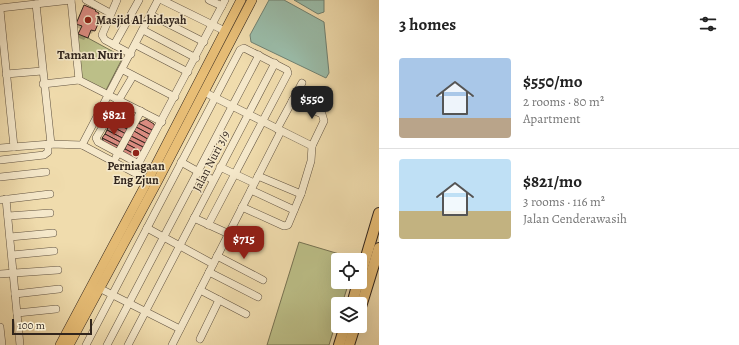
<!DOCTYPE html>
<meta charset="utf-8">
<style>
body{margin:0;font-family:Alegreya,serif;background:#f2f2f2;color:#222;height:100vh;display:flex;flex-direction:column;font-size:15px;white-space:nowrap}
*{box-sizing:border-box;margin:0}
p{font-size:13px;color:#767676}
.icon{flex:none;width:22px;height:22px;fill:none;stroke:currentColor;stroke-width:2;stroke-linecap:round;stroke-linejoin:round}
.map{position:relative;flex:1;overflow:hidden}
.sheet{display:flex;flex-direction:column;background:#fff;width:360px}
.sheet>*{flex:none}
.controls{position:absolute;left:331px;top:253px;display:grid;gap:8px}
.controls a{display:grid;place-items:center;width:36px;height:36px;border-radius:4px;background:#fff;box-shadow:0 4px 16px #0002;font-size:20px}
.scale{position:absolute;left:12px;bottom:10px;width:80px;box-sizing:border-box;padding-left:4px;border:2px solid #31251d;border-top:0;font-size:11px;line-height:14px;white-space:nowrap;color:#31251d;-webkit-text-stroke:3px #f5e8ca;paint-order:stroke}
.price{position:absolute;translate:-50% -34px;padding:0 9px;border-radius:8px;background:#8f2418;color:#fff;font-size:13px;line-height:26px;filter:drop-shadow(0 1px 2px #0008)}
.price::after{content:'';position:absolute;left:50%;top:24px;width:12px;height:9px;margin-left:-6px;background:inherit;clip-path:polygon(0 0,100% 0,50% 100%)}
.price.current{background:#222;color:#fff}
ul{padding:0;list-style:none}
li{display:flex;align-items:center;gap:12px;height:100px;padding:0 20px}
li+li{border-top:1px solid #e0e0e0}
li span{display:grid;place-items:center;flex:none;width:112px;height:80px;border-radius:4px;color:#555}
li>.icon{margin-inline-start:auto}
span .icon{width:48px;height:48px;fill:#fffc;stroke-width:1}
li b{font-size:17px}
h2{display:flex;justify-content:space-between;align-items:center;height:48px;padding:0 20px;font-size:17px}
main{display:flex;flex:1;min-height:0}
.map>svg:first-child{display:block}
.green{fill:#bcbf88;stroke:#767252}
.water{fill:#9abca9;stroke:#708071}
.shadow{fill:#0003}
.building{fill:#d98b80;stroke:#31251d}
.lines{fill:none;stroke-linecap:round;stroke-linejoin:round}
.minor-casing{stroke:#615341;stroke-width:8}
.major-casing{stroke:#31251d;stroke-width:10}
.highway-casing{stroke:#31251d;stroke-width:12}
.minor{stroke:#f5e8ca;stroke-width:7}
.major{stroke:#e8be76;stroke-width:9}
.highway{stroke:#e8be76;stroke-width:10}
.poi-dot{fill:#8f2418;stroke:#f5e8ca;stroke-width:1.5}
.labels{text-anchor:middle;stroke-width:3;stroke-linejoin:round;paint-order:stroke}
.poi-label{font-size:12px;font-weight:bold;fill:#31251d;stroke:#f5e8ca;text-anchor:start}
.street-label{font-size:12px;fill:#31251d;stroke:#f5e8ca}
.neighbourhood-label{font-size:13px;font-weight:bold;fill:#31251d;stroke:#f5e8ca}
</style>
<main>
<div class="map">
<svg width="379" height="345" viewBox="0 0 379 345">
<rect width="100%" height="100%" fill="#f0dcad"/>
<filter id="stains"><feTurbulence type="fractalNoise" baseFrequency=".005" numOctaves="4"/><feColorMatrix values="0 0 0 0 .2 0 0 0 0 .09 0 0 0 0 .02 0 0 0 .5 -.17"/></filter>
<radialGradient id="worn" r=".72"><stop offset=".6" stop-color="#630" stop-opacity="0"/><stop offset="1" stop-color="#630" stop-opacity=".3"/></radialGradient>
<g class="green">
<polygon points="75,31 123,57 105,92 82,80"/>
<polygon points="299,242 356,259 338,260 338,282 349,282 342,304 338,304 338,316 329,345 267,345"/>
</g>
<g class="water">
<polygon points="269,0 284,0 324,22 329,73 326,78 251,42 250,35"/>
<polygon points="294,0 324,0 324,12 318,14"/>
</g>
<polygon class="shadow" points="84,6 99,18 94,31 91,34 89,33 84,40 76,37 80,29 74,26"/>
<g class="building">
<polygon points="84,5 96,10 95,11 99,13 98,16 101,17 95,31 91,30 88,38 78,34 82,26 76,24"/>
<polygon points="124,109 132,113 133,121 116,112"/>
<polygon points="116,112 133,121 131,125 114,117"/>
<polygon points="114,117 131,125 129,130 112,121"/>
<polygon points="146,119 154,124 156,132 138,123"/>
<polygon points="112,121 129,130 126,134 109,125"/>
<polygon points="138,123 156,132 153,136 136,127"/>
<polygon points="109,125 126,134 124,139 107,130"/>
<polygon points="136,127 153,136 151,141 134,131"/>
<polygon points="107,130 124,139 122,143 105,134"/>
<polygon points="134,131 151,141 149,145 131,136"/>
<polygon points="105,134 122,143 120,147 102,138"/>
<polygon points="131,136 149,145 147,149 129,140"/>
<polygon points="102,138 120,147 113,149 105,145"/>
<polygon points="129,140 147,149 144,153 127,144"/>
<polygon points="127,144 144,153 142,158 125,149"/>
<polygon points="125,149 142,158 135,161 126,156 123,151"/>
</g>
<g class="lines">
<defs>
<g id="minor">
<polyline points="71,0 79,80"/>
<polyline points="86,0 110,13"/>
<polyline points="117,0 102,35 105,40 131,54"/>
<polyline points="162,0 225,31"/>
<polyline points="209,0 222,6"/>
<polyline points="36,4 51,144"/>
<polyline points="0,8 71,0"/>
<polyline points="0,10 14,147"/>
<polyline points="151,15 204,42"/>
<polyline points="143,30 196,58"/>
<polyline points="114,45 139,0"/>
<polyline points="136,45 188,72"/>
<polyline points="123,70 175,97"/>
<polyline points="6,74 42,71"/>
<polyline points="133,76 96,138 98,142 139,164"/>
<polyline points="79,80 162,122"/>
<polyline points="43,84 79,80"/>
<polyline points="204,92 312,146"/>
<polyline points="277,129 302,83"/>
<polyline points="82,145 158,0"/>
<polyline points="0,148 51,144 82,145 148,180"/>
<polyline points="116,157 141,111"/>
<polyline points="0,160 44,155 48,152 48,144"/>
<polyline points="181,162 213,180"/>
<polyline points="220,167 254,183"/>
<polyline points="134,172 225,0"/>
<polyline points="258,176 301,194"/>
<polyline points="0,177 46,172"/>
<polyline points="251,190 294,210"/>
<polyline points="6,199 20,345"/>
<polyline points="0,200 50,194"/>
<polyline points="242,207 284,226 288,225 301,194 311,161 312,146 324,121 322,114 292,101"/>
<polyline points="8,216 50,213"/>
<polyline points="194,218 229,234"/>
<polyline points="147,228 213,264"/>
<polyline points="10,237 53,233"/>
<polyline points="12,255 54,251"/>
<polyline points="217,256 263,280"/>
<polyline points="209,272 258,297"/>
<polyline points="0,274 58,270"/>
<polyline points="99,288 180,329"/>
<polyline points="200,290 246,314"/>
<polyline points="15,294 59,289"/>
<polyline points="17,313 56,309"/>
<polyline points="0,327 2,345"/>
<polyline points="200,339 219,300"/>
<polyline points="86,345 240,50 244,48 287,70 288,73 208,225"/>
<polyline points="107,345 259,55"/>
<polyline points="128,345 275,63"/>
<polyline points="172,345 281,131"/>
</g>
<g id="major">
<polyline points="60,345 148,180 241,0"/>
<polyline points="69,345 156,184 252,0"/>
</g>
<g id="highway">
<polyline points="360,277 379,213"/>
<polyline points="352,304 358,282"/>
<polyline points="360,310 379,248"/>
<polyline points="339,345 345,326"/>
<polyline points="349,345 355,326"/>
</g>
</defs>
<use href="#minor" class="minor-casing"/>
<use href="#major" class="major-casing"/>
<use href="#highway" class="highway-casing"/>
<use href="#minor" class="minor"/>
<use href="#major" class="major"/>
<use href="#highway" class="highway"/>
</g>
<g class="poi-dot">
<circle cx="88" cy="20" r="4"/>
<circle cx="136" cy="153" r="4"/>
</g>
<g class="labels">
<g class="poi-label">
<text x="96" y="24">Masjid Al-hidayah</text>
<text x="136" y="170" text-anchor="middle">Perniagaan<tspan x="136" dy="14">Eng Zjun</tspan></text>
</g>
<g class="street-label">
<text transform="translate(211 161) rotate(-63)" y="4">Jalan Nuri 3/9</text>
</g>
<g class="neighbourhood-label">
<text x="90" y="59">Taman Nuri</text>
</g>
</g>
<rect width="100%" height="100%" filter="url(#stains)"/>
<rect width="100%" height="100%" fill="url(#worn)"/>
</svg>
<div class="controls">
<a><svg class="icon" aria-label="locate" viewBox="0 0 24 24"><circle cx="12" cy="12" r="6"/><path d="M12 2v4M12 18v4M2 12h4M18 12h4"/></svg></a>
<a><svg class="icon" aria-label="layers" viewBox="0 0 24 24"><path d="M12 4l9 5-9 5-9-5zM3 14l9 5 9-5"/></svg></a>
</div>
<div class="scale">100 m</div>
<b class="price current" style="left:312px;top:120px">$550</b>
<b class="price" style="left:114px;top:136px">$821</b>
<b class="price" style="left:244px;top:260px">$715</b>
</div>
<section class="sheet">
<h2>3 homes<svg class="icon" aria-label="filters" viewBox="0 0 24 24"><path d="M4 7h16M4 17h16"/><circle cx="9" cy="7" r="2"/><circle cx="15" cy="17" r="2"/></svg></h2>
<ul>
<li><span style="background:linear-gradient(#a9c7e8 75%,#b9a48a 0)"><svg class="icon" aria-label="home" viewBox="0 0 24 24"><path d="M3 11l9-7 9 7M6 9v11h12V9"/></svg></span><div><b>$550/mo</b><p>2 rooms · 80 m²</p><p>Apartment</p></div></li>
<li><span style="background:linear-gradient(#bfe0f5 65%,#c2b280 0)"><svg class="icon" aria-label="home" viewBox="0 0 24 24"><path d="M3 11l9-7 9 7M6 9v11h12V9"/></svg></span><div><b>$821/mo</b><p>3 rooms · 116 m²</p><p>Jalan Cenderawasih</p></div></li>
</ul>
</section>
</main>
